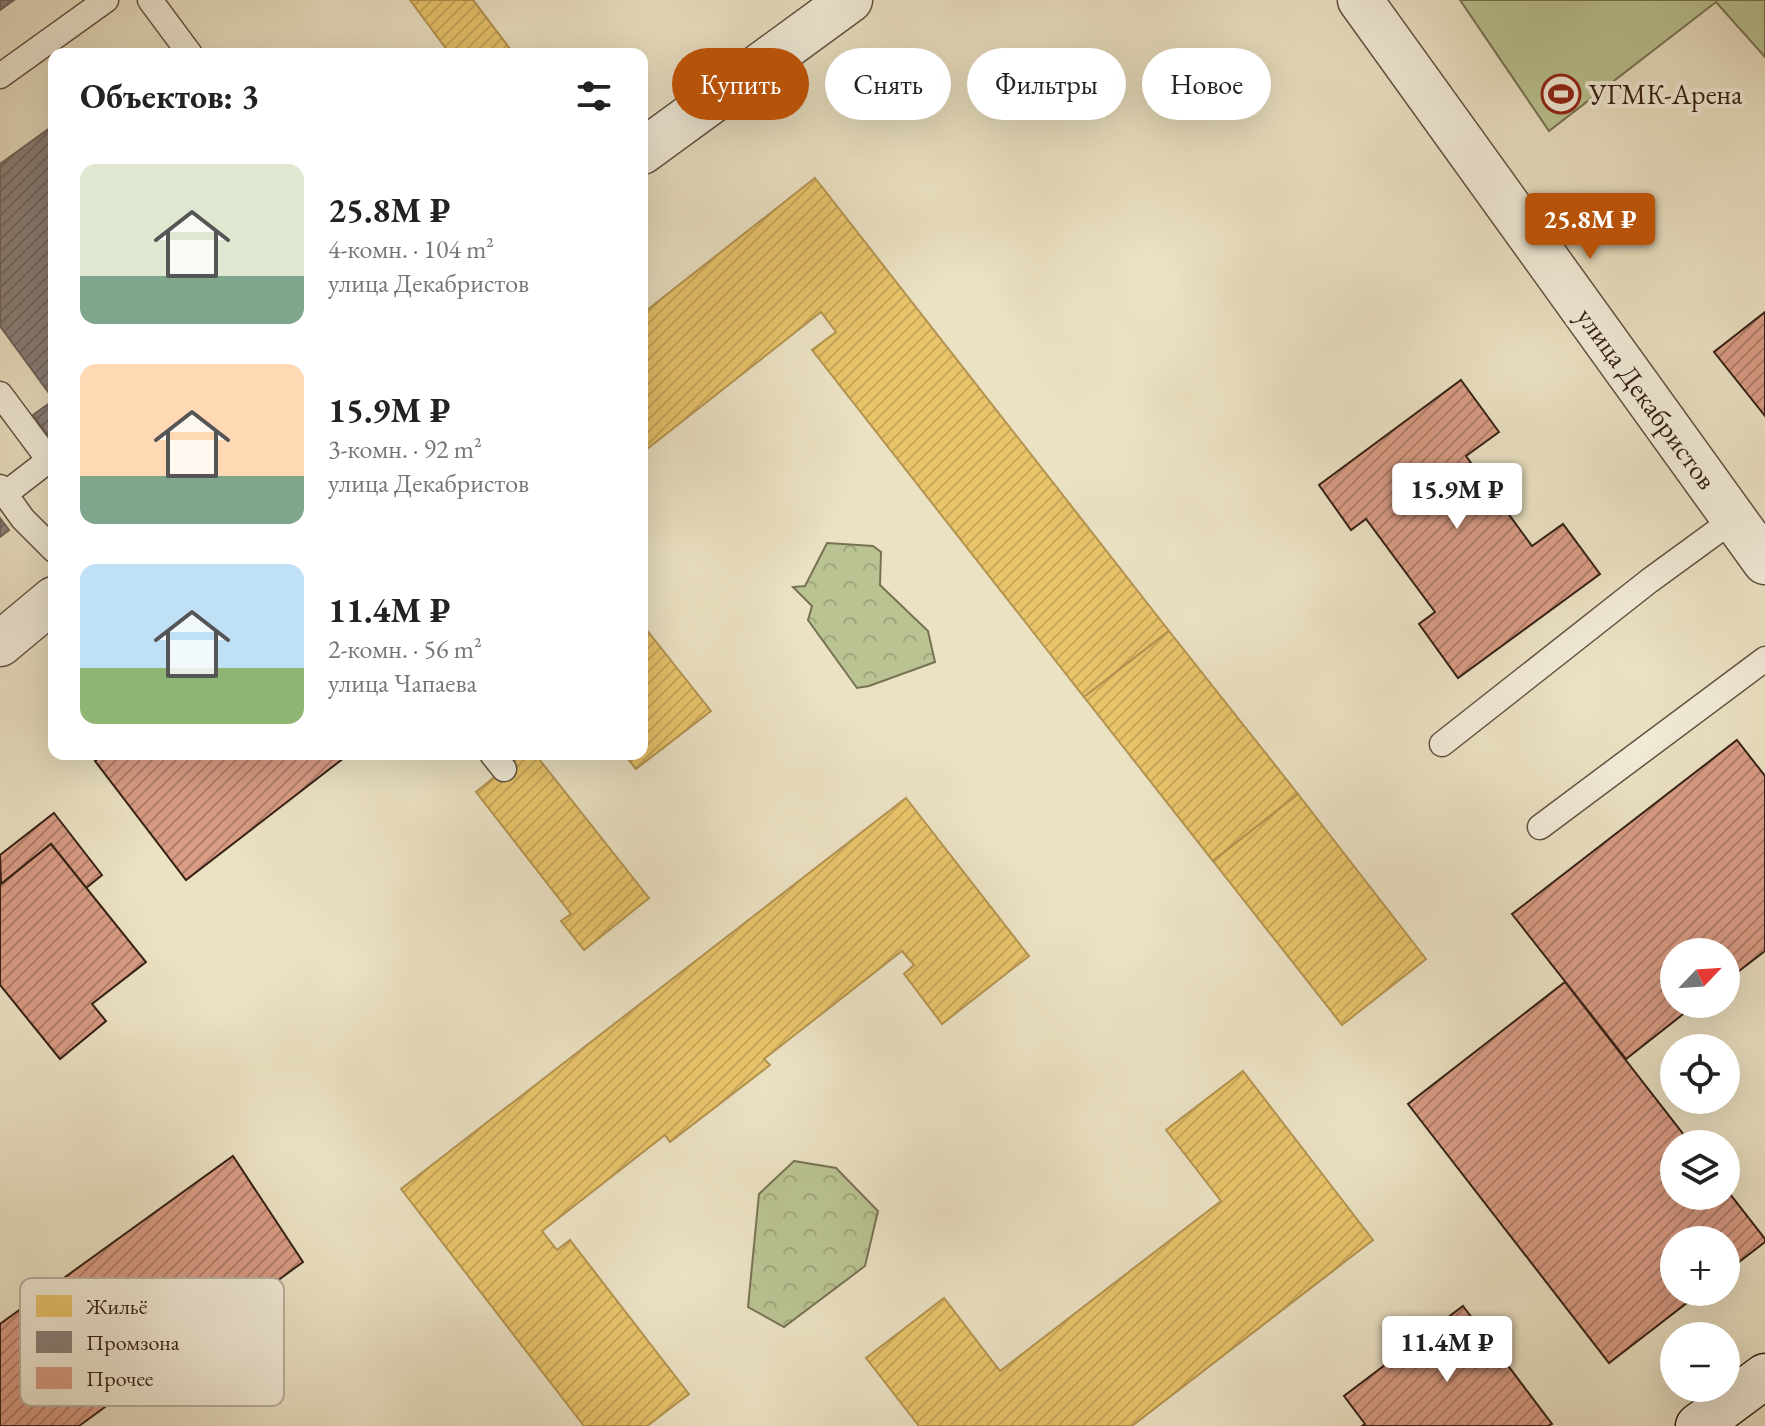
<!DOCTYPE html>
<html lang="ru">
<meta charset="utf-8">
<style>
body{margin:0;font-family:"EB Garamond",serif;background:#f2f2f2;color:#222;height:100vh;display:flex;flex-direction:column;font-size:30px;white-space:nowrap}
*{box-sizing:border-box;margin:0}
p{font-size:26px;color:#767676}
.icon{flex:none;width:44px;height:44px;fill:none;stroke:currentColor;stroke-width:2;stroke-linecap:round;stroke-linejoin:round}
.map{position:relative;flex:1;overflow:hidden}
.side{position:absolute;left:48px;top:48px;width:600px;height:712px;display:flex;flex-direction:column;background:#fff;border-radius:16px;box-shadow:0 8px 32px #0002}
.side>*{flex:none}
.banner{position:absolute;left:672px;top:48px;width:760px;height:72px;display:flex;gap:16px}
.needle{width:52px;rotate:65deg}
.controls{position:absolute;left:1660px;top:938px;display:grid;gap:16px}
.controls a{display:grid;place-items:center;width:80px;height:80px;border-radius:50%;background:#fff;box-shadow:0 8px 32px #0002;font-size:40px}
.price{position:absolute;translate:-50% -68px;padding:0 18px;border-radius:8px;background:#fff;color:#222;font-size:26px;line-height:52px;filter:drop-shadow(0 2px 4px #0008)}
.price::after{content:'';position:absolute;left:50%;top:48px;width:24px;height:18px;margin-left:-12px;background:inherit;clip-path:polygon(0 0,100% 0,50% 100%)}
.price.selected{background:#b45309;color:#fff}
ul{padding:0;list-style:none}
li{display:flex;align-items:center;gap:24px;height:200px;padding:0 32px}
li span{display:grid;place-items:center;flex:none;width:224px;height:160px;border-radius:16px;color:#555}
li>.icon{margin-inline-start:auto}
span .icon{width:96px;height:96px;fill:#fffc;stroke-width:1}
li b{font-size:34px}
h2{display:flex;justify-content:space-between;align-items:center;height:96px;padding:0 32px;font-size:34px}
.pill{padding:0 28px;border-radius:36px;background:#fff;box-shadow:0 8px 32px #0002;font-size:28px;line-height:72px}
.pill.selected{background:#b45309;color:#fff}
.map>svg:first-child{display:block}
.green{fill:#bac392;stroke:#787254;stroke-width:2}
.park{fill:url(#park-crowns);stroke:#787254;stroke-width:2}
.homes{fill:url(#homes-hatch);stroke:#b39350;stroke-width:2}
.industry{fill:url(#industry-hatch);stroke:#70645d;stroke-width:2}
.building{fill:url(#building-hatch);stroke:#352115;stroke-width:2}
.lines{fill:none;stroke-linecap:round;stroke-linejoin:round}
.service-casing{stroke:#625141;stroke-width:27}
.tertiary-casing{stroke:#625141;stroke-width:47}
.secondary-casing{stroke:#352115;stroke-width:47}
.service{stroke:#f2ecd9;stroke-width:24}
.tertiary{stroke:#f2ecd9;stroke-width:44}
.secondary{stroke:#f2ecd9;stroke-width:44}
.labels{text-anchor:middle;stroke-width:8;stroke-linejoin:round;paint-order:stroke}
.poi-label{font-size:28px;fill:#352115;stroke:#f2ecd9;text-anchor:start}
.street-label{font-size:28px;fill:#352115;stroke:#f2ecd9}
.key{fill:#f2ecd9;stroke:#b9af9e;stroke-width:2}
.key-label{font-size:22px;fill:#352115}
</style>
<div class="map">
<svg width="1765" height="1426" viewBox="0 0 1765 1426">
<defs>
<pattern id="park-crowns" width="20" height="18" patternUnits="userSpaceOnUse" patternTransform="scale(2)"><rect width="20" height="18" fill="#bac392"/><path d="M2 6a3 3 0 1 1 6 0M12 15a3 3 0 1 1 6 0" fill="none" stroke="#a0a77d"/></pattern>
<pattern id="homes-hatch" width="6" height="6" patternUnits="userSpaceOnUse" patternTransform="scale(2)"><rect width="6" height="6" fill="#e9c46a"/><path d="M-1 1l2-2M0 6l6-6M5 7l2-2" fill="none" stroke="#c8a85b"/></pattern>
<pattern id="industry-hatch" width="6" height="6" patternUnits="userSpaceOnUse" patternTransform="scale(2)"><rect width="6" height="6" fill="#8a817c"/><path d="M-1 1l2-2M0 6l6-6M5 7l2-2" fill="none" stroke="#726964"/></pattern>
<pattern id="building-hatch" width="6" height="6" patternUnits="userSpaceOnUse" patternTransform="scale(2)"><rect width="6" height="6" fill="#d99c85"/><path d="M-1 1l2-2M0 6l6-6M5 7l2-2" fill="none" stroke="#b17f6c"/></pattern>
</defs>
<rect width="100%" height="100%" fill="#ebe2c4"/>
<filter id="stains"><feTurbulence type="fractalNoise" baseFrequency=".0025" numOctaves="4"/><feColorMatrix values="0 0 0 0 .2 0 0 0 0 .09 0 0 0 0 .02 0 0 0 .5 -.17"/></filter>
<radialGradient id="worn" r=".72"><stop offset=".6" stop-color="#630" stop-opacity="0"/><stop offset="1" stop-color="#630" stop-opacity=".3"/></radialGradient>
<polygon class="green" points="1460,0 1765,0 1765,57 1716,2 1549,131"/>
<g class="park">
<polygon points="827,543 873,546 881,552 880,585 928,631 935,662 869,686 857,688 808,620 812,606 793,587 805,586"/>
<polygon points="794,1161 836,1168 878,1211 865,1266 784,1327 748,1307 759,1194"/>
</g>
<g class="homes">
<polygon points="410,0 473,0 514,54 450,54"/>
<polygon points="815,178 1169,631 1084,697 812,350 836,332 821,312 642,453 642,314"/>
<polygon points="642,624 711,711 636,769 624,754 642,754"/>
<polygon points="1169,631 1298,794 1213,861 1084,697"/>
<polygon points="523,754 535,754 649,898 584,950 561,921 571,914 476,792"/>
<polygon points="1298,794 1426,959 1342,1025 1213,861"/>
<polygon points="906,798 1029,956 942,1024 904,974 914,965 902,951 764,1059 770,1065 670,1142 665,1135 542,1231 557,1250 570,1240 689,1394 647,1426 584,1426 401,1189"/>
<polygon points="1243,1071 1373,1240 1132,1426 919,1426 866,1358 944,1298 1000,1371 1221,1201 1166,1130"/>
</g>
<g class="industry">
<polygon points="0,0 14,0 0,10"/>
<polygon points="54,125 54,400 0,326 0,164"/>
<polygon points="54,400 54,444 33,415"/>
<polygon points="0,518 9,530 0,537"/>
</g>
<g class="building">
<polygon points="1765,312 1765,416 1714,352"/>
<polygon points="1461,380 1499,432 1466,456 1532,546 1563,524 1600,574 1458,678 1419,624 1435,612 1366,519 1351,530 1319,485"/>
<polygon points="1737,740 1765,776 1765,951 1726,981 1726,952 1674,952 1674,1004 1696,1004 1626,1059 1512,914"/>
<polygon points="104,754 349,754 186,880 95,761"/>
<polygon points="54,813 102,875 86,888 51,844 1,884 0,855"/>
<polygon points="51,844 146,962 92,1004 106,1021 60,1059 0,985 0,885"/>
<polygon points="1565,982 1691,1144 1674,1144 1674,1196 1726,1196 1726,1189 1765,1239 1765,1242 1726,1272 1726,1240 1674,1240 1674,1292 1701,1292 1609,1363 1408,1104"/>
<polygon points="233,1156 303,1262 79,1426 0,1426 0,1324"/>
<polygon points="1463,1306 1552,1424 1548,1426 1362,1426 1365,1424 1344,1396"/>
</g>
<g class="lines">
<defs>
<g id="service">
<polyline points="150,0 190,54"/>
<polyline points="0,76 106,0"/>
<polyline points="0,394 49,460 5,494"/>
<polyline points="0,487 23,519 54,550"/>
<polyline points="1442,744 1649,581 1734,519"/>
<polyline points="492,754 504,769"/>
<polyline points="1540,827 1765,659"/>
</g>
<g id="tertiary">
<polyline points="1360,0 1765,562"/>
<polyline points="642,152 850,0"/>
<polyline points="0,644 54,599"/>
</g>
<polyline id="secondary" points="1698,1426 1765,1376"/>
</defs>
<use href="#service" class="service-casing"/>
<use href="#tertiary" class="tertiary-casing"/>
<use href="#secondary" class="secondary-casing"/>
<use href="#service" class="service"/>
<use href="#tertiary" class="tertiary"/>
<use href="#secondary" class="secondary"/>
</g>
<defs>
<symbol id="stadium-ring" viewBox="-11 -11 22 22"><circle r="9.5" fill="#f2ecd9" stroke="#8f2418" stroke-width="1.5"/><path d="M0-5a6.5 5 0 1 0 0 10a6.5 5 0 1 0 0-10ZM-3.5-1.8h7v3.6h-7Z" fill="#8f2418"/></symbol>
</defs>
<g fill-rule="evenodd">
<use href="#stadium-ring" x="1539" y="72" width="44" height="44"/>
</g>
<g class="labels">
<g class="poi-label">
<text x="1589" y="104">УГМК-Арена</text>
</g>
<g class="street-label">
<text transform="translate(1647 398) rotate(54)" y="10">улица Декабристов</text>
</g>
</g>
<rect x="20" y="1278" width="264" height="128" rx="12" class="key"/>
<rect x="36" y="1295" width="36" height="22" fill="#e9c46a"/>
<rect x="36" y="1331" width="36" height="22" fill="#8a817c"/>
<rect x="36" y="1367" width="36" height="22" fill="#d99c85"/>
<g class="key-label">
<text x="86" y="1314">Жильё</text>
<text x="86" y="1350">Промзона</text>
<text x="86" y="1386">Прочее</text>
</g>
<rect width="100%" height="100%" filter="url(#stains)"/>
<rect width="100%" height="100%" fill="url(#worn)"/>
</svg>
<div class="controls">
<a><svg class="needle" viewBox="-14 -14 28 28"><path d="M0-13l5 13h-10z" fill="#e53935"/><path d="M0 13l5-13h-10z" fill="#767676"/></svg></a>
<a><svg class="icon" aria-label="locate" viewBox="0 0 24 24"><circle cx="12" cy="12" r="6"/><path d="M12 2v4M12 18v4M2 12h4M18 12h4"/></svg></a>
<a><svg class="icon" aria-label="layers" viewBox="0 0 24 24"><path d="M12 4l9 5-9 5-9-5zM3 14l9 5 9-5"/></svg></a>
<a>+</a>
<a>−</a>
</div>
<b class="price selected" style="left:1590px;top:261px">25.8M ₽</b>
<b class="price" style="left:1457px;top:531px">15.9M ₽</b>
<b class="price" style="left:1447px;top:1384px">11.4M ₽</b>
<div class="banner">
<a class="pill selected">Купить</a>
<a class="pill">Снять</a>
<a class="pill">Фильтры</a>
<a class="pill">Новое</a>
</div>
<section class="side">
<h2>Объектов: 3<svg class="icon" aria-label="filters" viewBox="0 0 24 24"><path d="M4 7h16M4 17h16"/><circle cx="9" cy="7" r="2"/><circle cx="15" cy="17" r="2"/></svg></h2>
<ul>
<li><span style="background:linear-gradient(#dfe7d0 70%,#7fa58c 0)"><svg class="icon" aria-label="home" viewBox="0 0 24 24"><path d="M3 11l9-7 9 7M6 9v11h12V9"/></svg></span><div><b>25.8M ₽</b><p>4-комн. · 104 m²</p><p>улица Декабристов</p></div></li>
<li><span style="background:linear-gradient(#ffd9b3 70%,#7fa58c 0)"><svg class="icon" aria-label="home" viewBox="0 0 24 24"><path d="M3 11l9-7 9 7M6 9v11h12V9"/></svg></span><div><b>15.9M ₽</b><p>3-комн. · 92 m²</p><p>улица Декабристов</p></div></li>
<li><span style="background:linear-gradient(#bfe0f5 65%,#8fb573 0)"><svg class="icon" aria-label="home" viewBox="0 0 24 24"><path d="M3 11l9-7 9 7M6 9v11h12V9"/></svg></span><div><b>11.4M ₽</b><p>2-комн. · 56 m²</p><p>улица Чапаева</p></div></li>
</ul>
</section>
</div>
